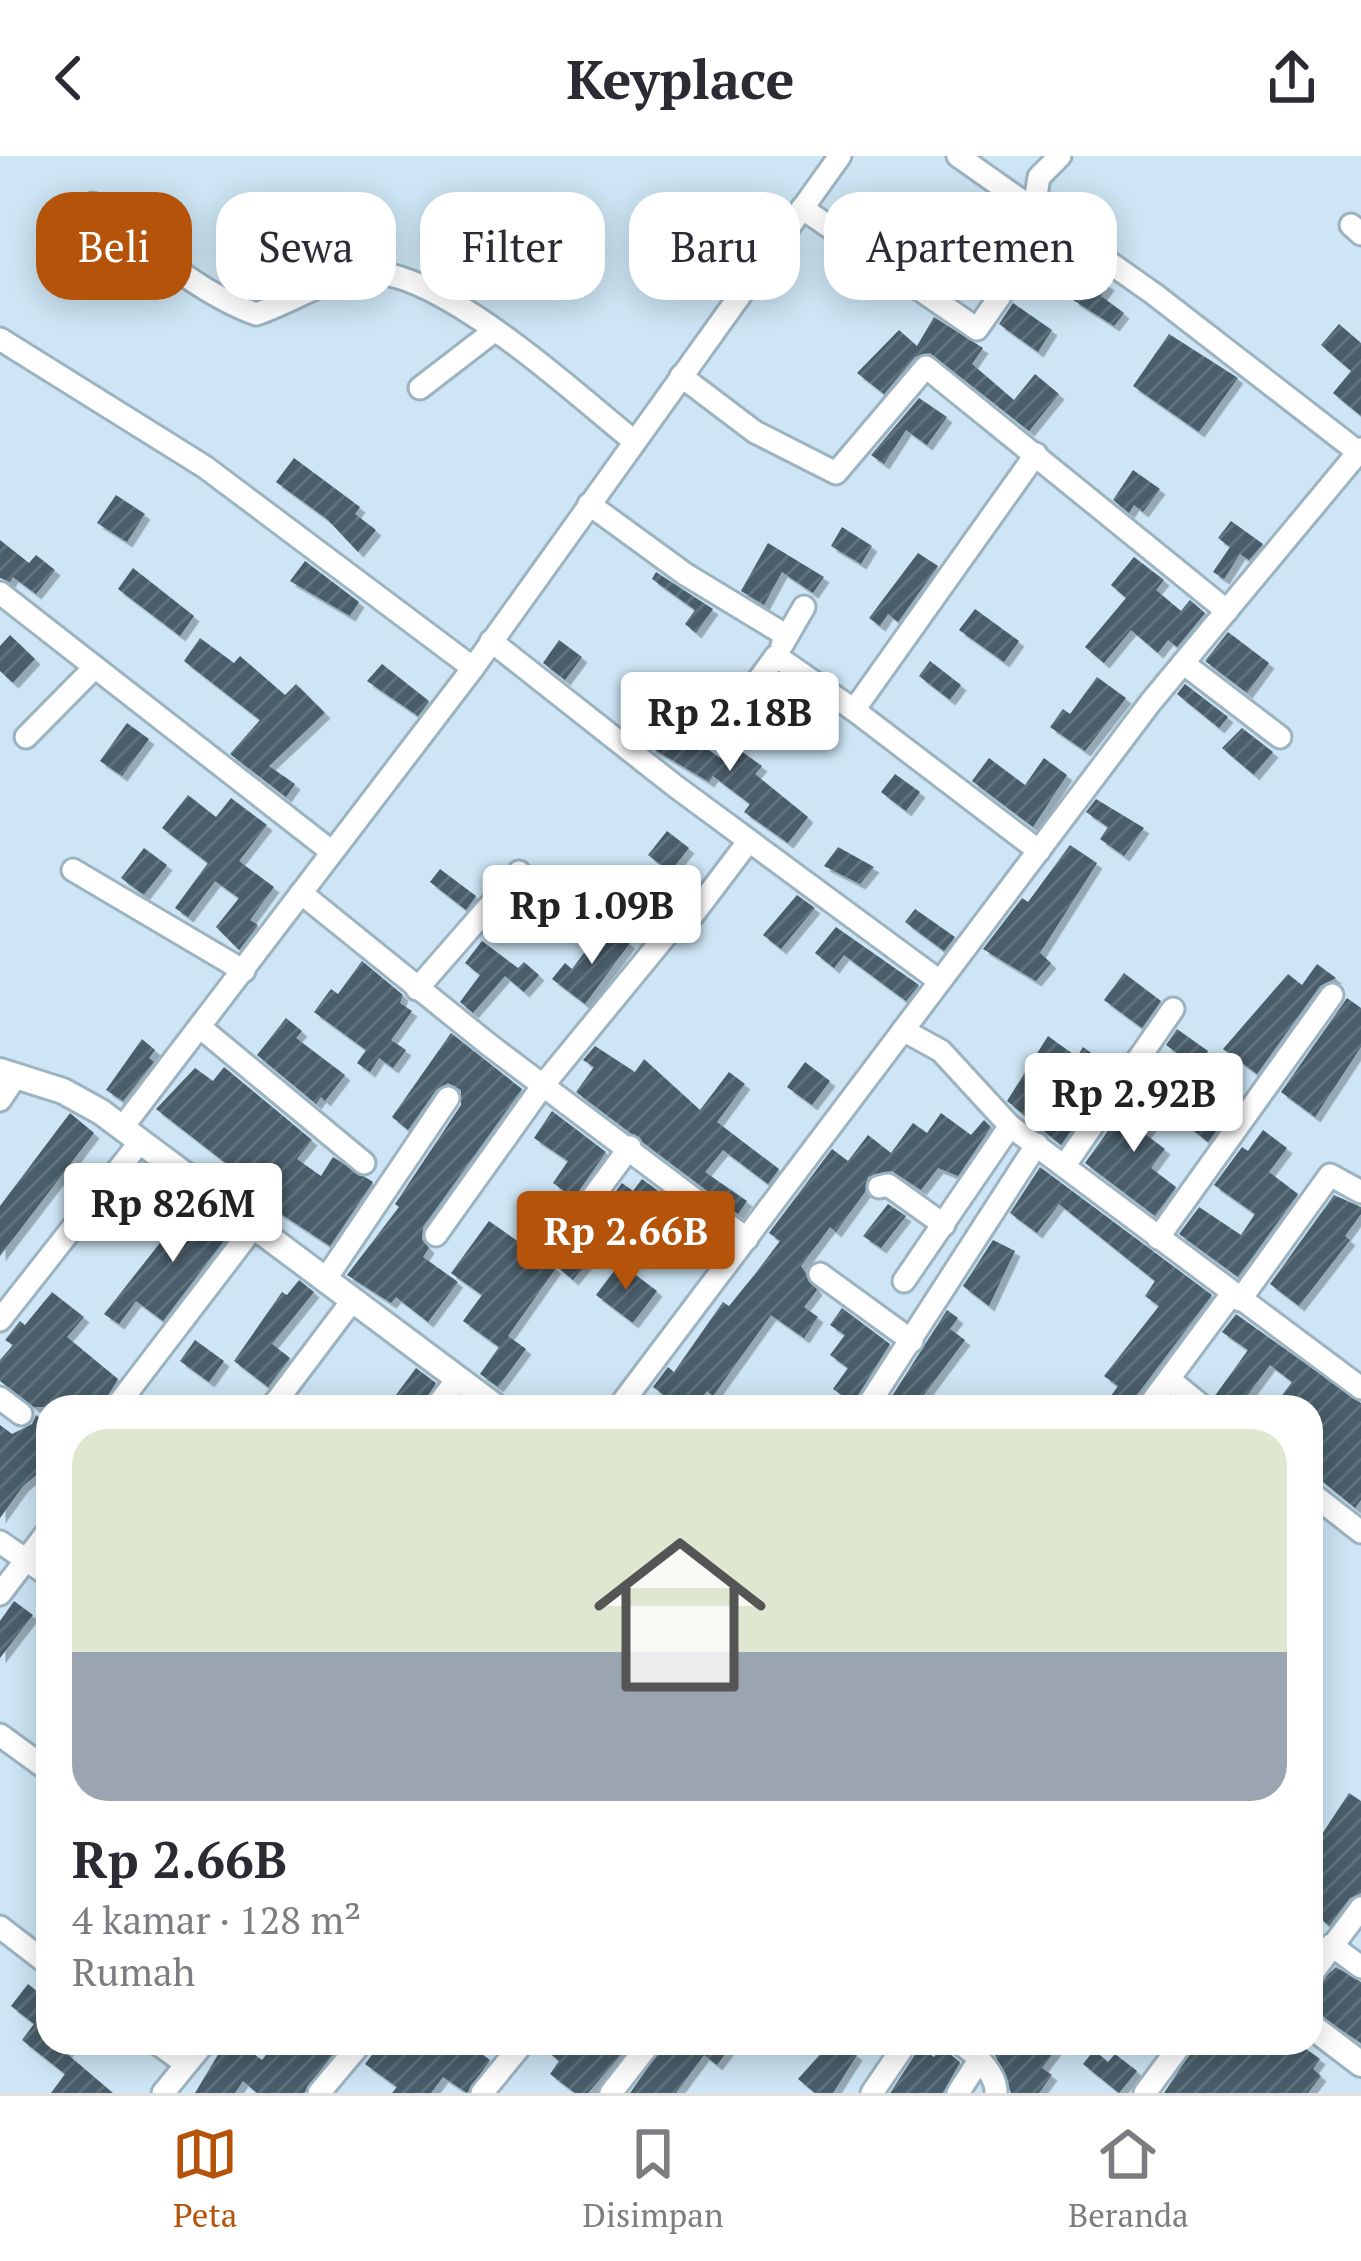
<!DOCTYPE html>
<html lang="id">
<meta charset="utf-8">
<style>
body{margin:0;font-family:"PT Serif",serif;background:#f7f7f7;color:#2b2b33;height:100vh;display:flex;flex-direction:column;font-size:45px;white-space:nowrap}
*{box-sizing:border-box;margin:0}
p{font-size:39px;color:#7c7c81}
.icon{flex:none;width:66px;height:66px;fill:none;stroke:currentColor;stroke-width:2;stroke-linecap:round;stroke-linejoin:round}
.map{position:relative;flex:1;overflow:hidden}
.sheet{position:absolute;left:36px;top:1239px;width:1287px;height:660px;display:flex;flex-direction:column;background:#fff;border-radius:36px;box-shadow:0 6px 30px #0003}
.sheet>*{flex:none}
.hud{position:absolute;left:36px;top:36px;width:1290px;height:108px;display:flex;gap:24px}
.price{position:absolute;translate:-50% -102px;padding:0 27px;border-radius:12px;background:#fff;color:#222;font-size:39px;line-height:78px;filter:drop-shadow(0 3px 6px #0008)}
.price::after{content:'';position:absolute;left:50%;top:72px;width:36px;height:27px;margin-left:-18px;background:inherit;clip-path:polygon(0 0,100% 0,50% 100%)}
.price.current{background:#b45309;color:#fff}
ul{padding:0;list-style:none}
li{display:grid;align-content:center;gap:24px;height:636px;padding:0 36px}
li span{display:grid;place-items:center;height:372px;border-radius:36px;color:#555}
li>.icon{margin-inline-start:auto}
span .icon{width:216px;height:216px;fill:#fffc;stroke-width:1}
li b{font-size:51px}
.tag{padding:0 42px;border-radius:36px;background:#fff;box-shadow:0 6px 30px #0003;font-size:42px;line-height:108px}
.tag.current{background:#b45309;color:#fff}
header{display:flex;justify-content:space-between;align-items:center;height:156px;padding:0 36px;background:#fff;font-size:54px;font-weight:800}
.menu{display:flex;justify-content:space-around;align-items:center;height:168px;border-top:3px solid #e1e1e2;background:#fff;font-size:33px;color:#7c7c81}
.menu a{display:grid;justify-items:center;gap:6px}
.menu .current{color:#b45309}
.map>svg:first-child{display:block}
.building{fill:url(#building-hatch);filter:url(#shadow)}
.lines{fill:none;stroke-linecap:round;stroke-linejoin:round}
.minor-casing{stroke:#9cb3c1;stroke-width:27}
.tertiary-casing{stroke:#9cb3c1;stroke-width:30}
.minor{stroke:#fff;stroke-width:21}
.tertiary{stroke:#fff;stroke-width:24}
</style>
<header><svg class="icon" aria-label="back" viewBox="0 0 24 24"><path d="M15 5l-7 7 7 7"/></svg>Keyplace<svg class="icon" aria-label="share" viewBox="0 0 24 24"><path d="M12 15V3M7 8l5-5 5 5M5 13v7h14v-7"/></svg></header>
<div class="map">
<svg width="1361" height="1937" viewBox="0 0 1361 1937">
<defs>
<pattern id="building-hatch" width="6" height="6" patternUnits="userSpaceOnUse" patternTransform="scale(3)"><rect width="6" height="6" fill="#485d6a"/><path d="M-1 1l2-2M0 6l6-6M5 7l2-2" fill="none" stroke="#60727c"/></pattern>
<filter id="shadow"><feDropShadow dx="5.5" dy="5.5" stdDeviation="0" flood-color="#0004"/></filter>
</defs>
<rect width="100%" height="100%" fill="#cde5f4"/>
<g class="building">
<polygon points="1092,117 1109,129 1101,140 1124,157 1114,170 1073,144"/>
<polygon points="1013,147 1052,174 1038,196 999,168"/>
<polygon points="934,161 983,192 972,208 1014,244 1035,218 1059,238 1029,275 930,197 915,201 884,238 857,217 899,174 917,190"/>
<polygon points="1339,168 1361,187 1361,260 1333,237 1351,215 1321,189"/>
<polygon points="1169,178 1238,222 1199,276 1133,230"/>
<polygon points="919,242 947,261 927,289 906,274 884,308 871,299"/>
<polygon points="294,302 360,351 355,358 376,374 358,396 327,363 276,326"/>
<polygon points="1133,314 1160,333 1143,356 1134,349 1129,357 1113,344"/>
<polygon points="116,339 145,358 127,386 97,367"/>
<polygon points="1231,365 1263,388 1249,404 1240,398 1224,423 1213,416 1230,391 1218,382"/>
<polygon points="842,371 872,390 861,408 831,390"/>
<polygon points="0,384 29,407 36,399 55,414 36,438 13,421 10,426 0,422"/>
<polygon points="768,387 824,421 813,437 782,416 764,449 741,435"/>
<polygon points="918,397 938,410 898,466 888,458 880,470 869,462"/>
<polygon points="1134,401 1164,424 1156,434 1181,455 1190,444 1205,457 1177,491 1168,484 1158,497 1131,474 1104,507 1085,491 1126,442 1111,429"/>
<polygon points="305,405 359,446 350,460 290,425"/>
<polygon points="133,412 194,460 180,480 118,433"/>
<polygon points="656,416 713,453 696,477 685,468 695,454 652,423"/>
<polygon points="975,453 1019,485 1004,506 959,474"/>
<polygon points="1228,476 1269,507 1247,537 1205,505"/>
<polygon points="10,479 35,503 13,527 0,515 0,490"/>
<polygon points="200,482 234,507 240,500 285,539 296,528 325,557 269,610 295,628 286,641 230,598 260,564 184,505"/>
<polygon points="559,484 582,501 565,524 543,507"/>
<polygon points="930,505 961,529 950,544 919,520"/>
<polygon points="382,508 429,545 418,560 367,525"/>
<polygon points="1097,521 1126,542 1085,595 1050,571 1063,553 1070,558"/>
<polygon points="1185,528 1228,561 1219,572 1177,538"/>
<polygon points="702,547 723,563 702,589 730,609 741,595 762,610 755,618 808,661 788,687 744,656 750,648 713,620 709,626 650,591 665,572 676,581"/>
<polygon points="127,567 149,583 122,620 100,605"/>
<polygon points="1242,572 1273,596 1254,619 1222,592"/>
<polygon points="989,602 1025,629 1044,602 1067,619 1033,671 972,625"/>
<polygon points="895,618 920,636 906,655 881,636"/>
<polygon points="188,639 216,661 231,642 267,669 239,705 274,731 250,764 258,769 239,794 216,771 239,742 215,725 188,761 175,752 208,707 162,672"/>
<polygon points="1096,643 1144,672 1124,700 1100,683 1108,671 1086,656"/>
<polygon points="667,675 689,692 670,716 648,699"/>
<polygon points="1070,689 1097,707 1040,797 1051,807 1036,825 983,793 1022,742 1028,746"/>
<polygon points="838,691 874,711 860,728 824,710"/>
<polygon points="144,692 167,709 144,739 121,722"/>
<polygon points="440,713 476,740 466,754 430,726"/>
<polygon points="620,716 667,748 656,764 609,732"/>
<polygon points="797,739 815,752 781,793 763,779"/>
<polygon points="915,753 955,781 944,795 905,766"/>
<polygon points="836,771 919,829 906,845 844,799 834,812 815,797"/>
<polygon points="609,772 630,787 585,848 552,823 565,807 572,813 584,797 588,800"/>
<polygon points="482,785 518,812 524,806 539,819 524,836 505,820 473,857 460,846 480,819 465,807"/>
<polygon points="362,805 403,839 400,847 412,855 391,884 406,894 393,912 379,902 370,916 357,907 366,894 314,856 331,833 338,838"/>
<polygon points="1317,808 1336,822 1320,830 1257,918 1223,893 1288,818 1302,829"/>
<polygon points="1124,817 1161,845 1142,872 1104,844"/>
<polygon points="1347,842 1361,852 1361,891 1315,961 1281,936"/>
<polygon points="286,862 302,875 296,882 345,919 325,945 321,941 316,948 257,899"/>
<polygon points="1177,873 1208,895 1196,911 1166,889"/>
<polygon points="451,877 522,933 423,1071 422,1084 429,1092 423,1101 458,1126 428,1166 396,1141 391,1147 347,1119 399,1051 395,1048 461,949 461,934 448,927 436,934 408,974 392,961"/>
<polygon points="1048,880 1077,901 1083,891 1097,901 1086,918 1102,929 1089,948 1081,942 1064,964 1074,970 1061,989 1007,945"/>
<polygon points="142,883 155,894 149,902 154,906 123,945 106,934"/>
<polygon points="595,890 635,916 644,903 700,954 729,916 745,928 717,966 779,1013 768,1028 723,994 705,1016 747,1045 738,1058 576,936 594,911 583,904"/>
<polygon points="805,906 830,925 812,949 787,931"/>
<polygon points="224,911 312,984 297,1003 321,1020 333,1001 373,1026 330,1090 266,1048 271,1042 156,953 195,912 213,925"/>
<polygon points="1230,929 1243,938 1208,986 1178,962 1198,936 1216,950"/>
<polygon points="1138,933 1164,952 1145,978 1165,993 1151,1012 1176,1031 1155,1060 1085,1007"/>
<polygon points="552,955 606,996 574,1042 553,1027 568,1005 534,982"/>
<polygon points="70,957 94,977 0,1100 0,1050"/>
<polygon points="941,957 971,979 984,964 991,971 958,1020 938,1012 921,1034 892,1015 868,1021 865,1036 836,1076 830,1071 801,1110 817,1134 804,1151 818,1161 804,1182 771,1159 713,1240 707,1235 696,1251 680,1251 653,1231 668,1211 674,1216 723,1146 729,1150 755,1118 780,1085 769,1077 832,993 848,1005 868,979 891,997 913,967 927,977"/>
<polygon points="1263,974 1287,992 1269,1016 1298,1038 1238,1121 1179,1078 1199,1051 1241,1079 1255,1058 1214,1029 1242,991 1248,995"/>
<polygon points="1040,1011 1212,1139 1128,1251 1103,1251 1118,1230 1104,1220 1159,1150 1145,1140 1155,1125 1059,1048 1037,1077 1010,1057"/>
<polygon points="642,1023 664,1039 649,1059 635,1048 621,1068 602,1054 622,1027 633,1035"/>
<polygon points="133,1024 147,1034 123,1068 109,1058"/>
<polygon points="1334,1039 1361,1051 1361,1058 1345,1080 1350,1084 1299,1150 1270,1128"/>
<polygon points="193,1045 232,1074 163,1165 136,1145 119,1168 104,1158"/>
<polygon points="888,1048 906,1060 881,1092 863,1080"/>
<polygon points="489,1065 556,1112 508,1180 526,1193 498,1231 480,1218 499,1191 463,1165 482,1139 451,1117"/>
<polygon points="580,1084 595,1097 573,1124 554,1108"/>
<polygon points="993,1084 1015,1095 989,1150 963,1130"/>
<polygon points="620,1107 657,1135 633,1167 596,1139"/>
<polygon points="299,1124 314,1136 272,1188 290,1202 268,1231 234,1205 282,1136 287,1139"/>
<polygon points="52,1136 84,1161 67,1181 118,1223 101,1251 34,1251 0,1225 0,1204 13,1189 5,1184 20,1165 25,1169"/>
<polygon points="842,1152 890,1188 853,1247 833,1233 848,1212 830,1199 845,1179 830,1169"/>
<polygon points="947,1154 958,1162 950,1173 965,1184 915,1251 885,1251"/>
<polygon points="1236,1158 1361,1247 1361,1344 1355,1352 1311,1316 1311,1251 1273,1251 1292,1226 1270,1209 1239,1251 1226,1251 1214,1241 1248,1194 1222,1176"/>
<polygon points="195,1184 224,1205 209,1226 180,1205"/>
<polygon points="416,1212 436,1227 421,1251 387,1251"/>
<polygon points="36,1259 48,1268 48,1309 23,1330 0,1362 0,1269 12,1278 32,1268"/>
<polygon points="14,1445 33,1459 0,1502 0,1465"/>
<polygon points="1349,1637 1361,1645 1361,1737 1350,1742 1329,1770 1311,1754 1311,1695"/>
<polygon points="1336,1811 1361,1826 1361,1887 1311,1854 1311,1834"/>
<polygon points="28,1828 48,1844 48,1887 74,1887 66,1897 113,1937 51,1937 65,1918 22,1884 34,1868 11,1850"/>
<polygon points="225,1887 239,1887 262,1904 275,1887 294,1895 300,1887 341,1887 304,1937 257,1937 243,1925 235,1937 195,1937"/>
<polygon points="381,1887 467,1887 490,1904 467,1937 443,1921 431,1937 392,1937 397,1931 365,1908"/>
<polygon points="538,1887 631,1887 588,1937 575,1937 550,1918 559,1905"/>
<polygon points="665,1887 722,1887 729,1893 717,1909 704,1899 676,1937 630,1937"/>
<polygon points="830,1887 841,1887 857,1899 833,1937 815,1937 798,1923"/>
<polygon points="990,1887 1061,1887 1042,1912 1052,1919 1039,1937 1011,1937"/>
<polygon points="1197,1887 1298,1887 1320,1903 1313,1913 1321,1920 1308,1937 1164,1937"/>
<polygon points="920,1891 934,1901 941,1891 960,1906 943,1937 890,1937"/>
<polygon points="1094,1894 1108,1906 1115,1898 1137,1915 1119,1937 1083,1908"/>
</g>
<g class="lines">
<defs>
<g id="minor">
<polyline points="958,0 1154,138 1358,296"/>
<path d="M93,48c50,39 103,88 163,110 34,-11 69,-35 104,-41 73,-12 217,123 274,168"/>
<polyline points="802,52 977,173 1052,66"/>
<polyline points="1034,52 1039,21 1060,0"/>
<polyline points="1351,69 1361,78"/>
<polyline points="0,183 205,311 473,512"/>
<polyline points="681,220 755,276 836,317 926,211 1227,455"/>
<polyline points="420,232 494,175"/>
<polyline points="1036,298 854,554 1039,695"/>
<polyline points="589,348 685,418 787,480"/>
<polyline points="0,437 332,696"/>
<polyline points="491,485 675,630 938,824"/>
<polyline points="782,489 804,451"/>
<polyline points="1183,507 1280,581"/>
<polyline points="752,533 776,500 854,554"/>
<polyline points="26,581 95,511"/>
<polyline points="73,714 244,815"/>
<polyline points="301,737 488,888 747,1083"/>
<polyline points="417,833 519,716"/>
<polyline points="201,872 364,1007"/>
<polyline points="903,874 941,895 1010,970 1361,1232"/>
<polyline points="0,944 16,920"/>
<polyline points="122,972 473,512 840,0"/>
<polyline points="1065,1009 1173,853"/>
<polyline points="879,1031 888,1029 944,1069"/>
<polyline points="436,1079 544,928 677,766 692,760 748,686"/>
<polyline points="1158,1082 1332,839"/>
<polyline points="561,1084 630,991"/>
<polyline points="820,1118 912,1185"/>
<polyline points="325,1124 448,942"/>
<polyline points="904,1125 1010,970"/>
<polyline points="1240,1144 1330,1019 1361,1036"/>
<polyline points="0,1164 140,986"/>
<polyline points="1170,1224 1203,1251"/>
<polyline points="0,1242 21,1258"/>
<polyline points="116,1251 253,1072"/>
<polyline points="272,1251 352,1145"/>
<polyline points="436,1251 458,1222"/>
<polyline points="619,1251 1150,547 1361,293"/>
<polyline points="867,1251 1037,988"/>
<polyline points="1148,1251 1231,1139"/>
<polyline points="1311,1337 1361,1376"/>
<polyline points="0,1386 48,1419"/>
<polyline points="0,1438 48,1375"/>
<polyline points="0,1579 48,1614"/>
<polyline points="0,1771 48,1808"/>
<polyline points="1331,1789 1361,1811"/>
<polyline points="1311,1819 1361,1752"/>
<polyline points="157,1887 186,1908"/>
<path d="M959,1887c15,9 38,31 37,50"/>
<polyline points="163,1937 204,1887"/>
<polyline points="319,1937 361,1887"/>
<polyline points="482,1937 523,1887"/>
<polyline points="611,1937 650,1887"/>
<polyline points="872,1937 906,1887"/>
<polyline points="958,1937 978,1906"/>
<polyline points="1145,1937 1182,1887"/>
</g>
<g id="tertiary">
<polyline points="0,915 63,935 101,956 496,1251"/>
<polyline points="1311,1870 1361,1908"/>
</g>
</defs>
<use href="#minor" class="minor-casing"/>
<use href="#tertiary" class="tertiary-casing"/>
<use href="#minor" class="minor"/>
<use href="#tertiary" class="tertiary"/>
</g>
</svg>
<b class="price" style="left:730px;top:618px">Rp 2.18B</b>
<b class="price" style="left:592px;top:811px">Rp 1.09B</b>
<b class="price" style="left:1134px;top:999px">Rp 2.92B</b>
<b class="price" style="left:173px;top:1109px">Rp 826M</b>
<b class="price current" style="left:626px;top:1137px">Rp 2.66B</b>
<div class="hud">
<a class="tag current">Beli</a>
<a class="tag">Sewa</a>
<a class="tag">Filter</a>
<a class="tag">Baru</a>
<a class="tag">Apartemen</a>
</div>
<section class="sheet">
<ul>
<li><span style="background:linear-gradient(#dfe7d0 60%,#9aa5b1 0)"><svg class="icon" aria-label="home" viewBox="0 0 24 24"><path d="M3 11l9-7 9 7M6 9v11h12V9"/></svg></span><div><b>Rp 2.66B</b><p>4 kamar · 128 m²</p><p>Rumah</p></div></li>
</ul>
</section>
</div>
<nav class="menu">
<a class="current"><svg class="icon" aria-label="map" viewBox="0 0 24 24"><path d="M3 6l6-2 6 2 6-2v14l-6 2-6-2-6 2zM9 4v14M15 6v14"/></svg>Peta</a>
<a><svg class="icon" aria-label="saved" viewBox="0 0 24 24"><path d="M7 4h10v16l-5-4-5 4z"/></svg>Disimpan</a>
<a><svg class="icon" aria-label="home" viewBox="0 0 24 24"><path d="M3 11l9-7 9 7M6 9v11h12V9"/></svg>Beranda</a>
</nav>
